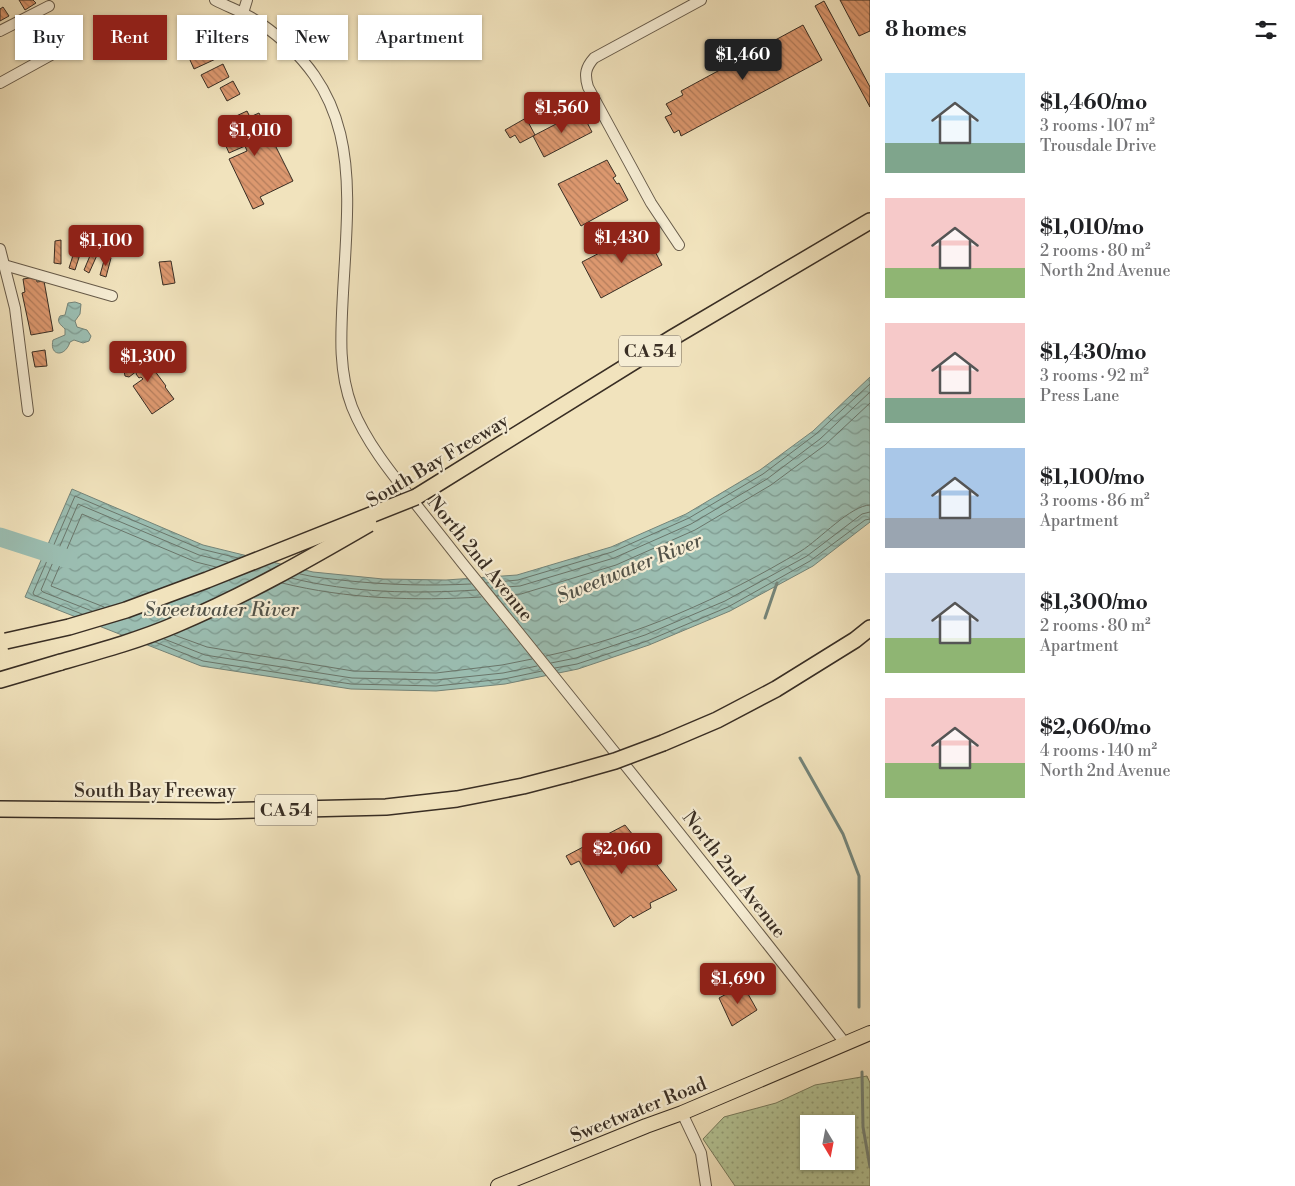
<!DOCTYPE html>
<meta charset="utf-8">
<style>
body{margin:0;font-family:"Libre Bodoni",serif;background:#f2f2f2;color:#202124;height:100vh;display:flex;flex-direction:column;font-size:19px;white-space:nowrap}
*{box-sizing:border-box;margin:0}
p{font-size:16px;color:#757577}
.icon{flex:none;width:28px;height:28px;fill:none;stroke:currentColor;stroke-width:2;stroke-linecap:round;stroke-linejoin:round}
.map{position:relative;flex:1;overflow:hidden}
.details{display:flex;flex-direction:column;background:#fff;width:425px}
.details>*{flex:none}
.guide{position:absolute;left:15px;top:15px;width:475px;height:45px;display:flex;gap:10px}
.needle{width:32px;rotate:170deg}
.tools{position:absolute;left:800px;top:1115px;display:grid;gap:10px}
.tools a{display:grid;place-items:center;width:55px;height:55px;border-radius:0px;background:#fff;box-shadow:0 1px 4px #0004;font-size:25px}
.price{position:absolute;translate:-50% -42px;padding:0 11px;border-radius:5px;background:#8f2418;color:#fff;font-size:16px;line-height:32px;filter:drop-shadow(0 1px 2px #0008)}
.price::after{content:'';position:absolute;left:50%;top:30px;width:15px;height:11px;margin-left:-8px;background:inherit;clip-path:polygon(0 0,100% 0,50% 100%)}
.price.on{background:#222;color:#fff}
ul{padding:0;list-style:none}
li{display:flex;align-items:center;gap:15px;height:125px;padding:0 15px}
li span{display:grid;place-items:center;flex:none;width:140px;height:100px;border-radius:0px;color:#555}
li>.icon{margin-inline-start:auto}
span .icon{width:60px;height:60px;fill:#fffc;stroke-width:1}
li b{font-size:21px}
h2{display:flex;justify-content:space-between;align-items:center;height:60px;padding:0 15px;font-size:21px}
.tag{padding:0 18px;border-radius:0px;background:#fff;box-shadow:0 1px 4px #0004;font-size:18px;line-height:45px}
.tag.on{background:#8f2418;color:#fff}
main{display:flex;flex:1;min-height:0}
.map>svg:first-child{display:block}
.grass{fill:url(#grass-dots);stroke:#767a5d;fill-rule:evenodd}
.water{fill:url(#water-waves);stroke:#748479}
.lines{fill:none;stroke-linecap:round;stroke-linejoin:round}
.shore{stroke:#6a766b;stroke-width:1}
.stream{stroke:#748479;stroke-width:3}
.river{stroke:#9bbeb2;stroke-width:19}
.building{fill:url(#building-back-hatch);stroke:#392e24}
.minor-casing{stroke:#675b4a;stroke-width:12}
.major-casing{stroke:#392e24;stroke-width:16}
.highway-casing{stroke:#392e24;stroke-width:18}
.minor{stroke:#f6edd4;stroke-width:10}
.major{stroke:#f1e3bd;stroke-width:14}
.highway{stroke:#f1e3bd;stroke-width:15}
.highway-bridge-casing{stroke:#392e24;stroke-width:18;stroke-linecap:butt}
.highway-bridge{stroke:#f1e3bd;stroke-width:15}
.labels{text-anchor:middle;stroke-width:4.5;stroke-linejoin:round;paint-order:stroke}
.shield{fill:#f6edd4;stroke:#726759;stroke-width:1}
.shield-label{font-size:18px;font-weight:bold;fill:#392e24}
.street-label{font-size:19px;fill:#392e24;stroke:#f6edd4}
.water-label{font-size:20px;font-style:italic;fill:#525248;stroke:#f6edd4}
</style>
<main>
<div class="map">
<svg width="870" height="1186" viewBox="0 0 870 1186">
<defs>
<pattern id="grass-dots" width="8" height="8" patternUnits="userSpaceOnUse" patternTransform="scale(1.25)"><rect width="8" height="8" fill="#b4c596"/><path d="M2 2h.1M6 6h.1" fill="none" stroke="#93a07a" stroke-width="1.8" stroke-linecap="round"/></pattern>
<pattern id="water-waves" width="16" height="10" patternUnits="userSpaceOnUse" patternTransform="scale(1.25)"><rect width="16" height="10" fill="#9bbeb2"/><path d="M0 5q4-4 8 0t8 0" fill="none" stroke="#7f9b91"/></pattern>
<pattern id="building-back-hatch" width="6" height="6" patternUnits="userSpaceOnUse" patternTransform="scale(1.25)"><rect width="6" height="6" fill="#dc986f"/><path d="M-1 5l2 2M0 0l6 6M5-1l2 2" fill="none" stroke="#b37c5b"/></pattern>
</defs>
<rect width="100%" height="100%" fill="#f1e3bd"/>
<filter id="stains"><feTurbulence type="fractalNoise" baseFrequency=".004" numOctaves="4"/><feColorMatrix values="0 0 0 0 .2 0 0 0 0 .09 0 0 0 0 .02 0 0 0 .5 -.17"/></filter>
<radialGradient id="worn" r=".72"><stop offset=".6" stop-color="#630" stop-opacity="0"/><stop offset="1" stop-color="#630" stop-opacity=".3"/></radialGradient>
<path class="grass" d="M867,1076l3,7v103h-135l-32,-47 21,-22 52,-14 39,-18zM809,1124h37v37h-37z"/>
<g class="water">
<path d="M75,302l6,2 -1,10 -5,7 2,6 10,3 4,6 -2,5 -6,2 -9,-3 -4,2c-5,16 -21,14 -17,-2l12,-5v-6c-4,-4 -9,-7 -5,-13l5,-1 3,-12z"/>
<polygon points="870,377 870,522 813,566 730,611 649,645 578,669 505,684 436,691 351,689 201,666 25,597 72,489 203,545 313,572 383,579 446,580 517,575 611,547 686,514 760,470 813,431"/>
</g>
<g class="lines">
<g class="shore">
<path d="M300,574c16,4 33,5 50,7 40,4 80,5 121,3"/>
<path d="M291,578c60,15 124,16 185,12"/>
<path d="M282,583c65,16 133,18 199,14"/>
<polyline points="486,583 518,580 612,552 689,518 763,474 816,434 870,384"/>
<polyline points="491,588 520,586 614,558 691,524 767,479 820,439 870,392"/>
<polyline points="497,596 521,594 616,565 695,530 771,485 825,445 870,403"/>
<polyline points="104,607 51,586 82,514 196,562 216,567"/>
<polyline points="92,611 43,592 41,590 78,504 199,555 228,562"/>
<polyline points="82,614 34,595 33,593 75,496 201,549 238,558"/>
<polyline points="174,635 207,647 353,671 436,673 502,665 532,659"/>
<polyline points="164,639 205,655 352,678 436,680 503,673 537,666"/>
<polyline points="155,642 203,661 351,684 436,686 504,679 542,671"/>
<path d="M546,656c89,-19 177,-58 255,-105 18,-11 50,-46 69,-46"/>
<polyline points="551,663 576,658 645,635 725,601 807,556 862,514 870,512"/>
<polyline points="555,668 577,664 647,641 728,607 810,561 865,520 870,519"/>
</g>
<g class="stream">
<polyline points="765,618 777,583"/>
<polyline points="800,758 843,834 859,876 859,1007"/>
<polyline points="862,1072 863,1127 870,1167"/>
</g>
<polyline class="river" points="0,537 68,559"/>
</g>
<g class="building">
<polygon points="19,0 33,0 36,3 25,10"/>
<polygon points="840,0 870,0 870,31 859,36"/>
<polygon points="824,1 870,87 870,107 815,6"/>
<polygon points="3,7 9,16 0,21 0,9"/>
<polygon points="803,25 822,60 681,136 679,130 674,133 665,117 672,114 666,104 683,95 681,91"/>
<polygon points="207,30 220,57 194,69 182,42"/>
<polygon points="223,64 229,77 208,88 201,75"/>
<polygon points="233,81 240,94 227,101 220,88"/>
<polygon points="247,111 250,117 259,113 293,181 260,197 264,204 253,209 229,159 247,151 245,146 229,153 222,137 230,133 227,127 221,130 219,124"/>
<polygon points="581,111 592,132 544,157 533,136"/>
<polygon points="526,118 535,135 520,143 515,135 510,138 505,130"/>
<polygon points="607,160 616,176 613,178 617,184 619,183 628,200 581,226 558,184"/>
<polygon points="644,230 662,265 601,298 582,262"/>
<polygon points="61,240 61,264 54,263 55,241"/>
<polygon points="76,246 82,248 75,270 69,268"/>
<polygon points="92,251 98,253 89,273 84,270"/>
<polygon points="105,257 111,258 106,277 100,275"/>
<polygon points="171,261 175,283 163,285 159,262"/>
<polygon points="36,277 37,282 44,281 53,331 31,335 22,293 25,292 23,279"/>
<polygon points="45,350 47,366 35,367 32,352"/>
<polygon points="140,351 166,386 165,387 174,399 152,414 133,386 143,379 141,377 139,378 136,374 137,371 129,377 125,376 123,365 132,362 130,355"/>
<polygon points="625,825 677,890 650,903 651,908 633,918 631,915 614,927 579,861 571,865 566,856"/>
<polygon points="743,985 757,1010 732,1026 719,998"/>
</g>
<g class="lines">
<defs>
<g id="minor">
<path d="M215,0c15,8 31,13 45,23 103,71 89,161 83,270 -2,39 -5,77 9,114 14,35 39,66 63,96 31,40 63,80 96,120 112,139 224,279 334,420"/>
<polyline points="243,13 247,0"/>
<polyline points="0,31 49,6"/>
<polyline points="0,83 69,45"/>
<path d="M679,245l-28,-42 -63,-116c-4,-13 -2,-20 6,-29l107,-58"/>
<polyline points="0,249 15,308 28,411"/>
<polyline points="4,265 112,296"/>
<polyline points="682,1113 701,1153 706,1186"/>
</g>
<polyline id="major" points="498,1186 646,1126 682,1113 870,1033"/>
<g id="highway">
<polyline points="416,497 672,338 870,221"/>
<polyline points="0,680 61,662"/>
<polyline points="663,743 717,720 776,689 855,640 870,628"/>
<polyline points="0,809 217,811 386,807 457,799 523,786 569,774"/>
</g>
</defs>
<use href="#minor" class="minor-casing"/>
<use href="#major" class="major-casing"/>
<use href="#highway" class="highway-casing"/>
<use href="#minor" class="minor"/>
<use href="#major" class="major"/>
<use href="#highway" class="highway"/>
<defs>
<g id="highway-bridge">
<polyline points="6,641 69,627 126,610 207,580 416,497"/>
<path d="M61,662c39,-11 79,-22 116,-38 67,-28 130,-64 192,-100"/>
<polyline points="569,774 615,761 663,743"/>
</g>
</defs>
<use href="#highway-bridge" class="highway-bridge-casing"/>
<use href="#highway-bridge" class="highway-bridge"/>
</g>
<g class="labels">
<g class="shield">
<rect x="619" y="335.5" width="62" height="31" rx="4"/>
<rect x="255" y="794.5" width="62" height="31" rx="4"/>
</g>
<g class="shield-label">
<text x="650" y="357">CA 54</text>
<text x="286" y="816">CA 54</text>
</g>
<g class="street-label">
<text transform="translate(437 460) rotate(-31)" y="7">South Bay Freeway</text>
<text transform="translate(481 558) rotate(51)" y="7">North 2nd Avenue</text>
<text x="155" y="797">South Bay Freeway</text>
<text transform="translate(735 874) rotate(52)" y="7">North 2nd Avenue</text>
<text transform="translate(638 1109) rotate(-22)" y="7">Sweetwater Road</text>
</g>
<g class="water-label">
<text transform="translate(629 568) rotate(-22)" y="7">Sweetwater River</text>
<text x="221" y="616">Sweetwater River</text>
</g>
</g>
<rect width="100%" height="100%" filter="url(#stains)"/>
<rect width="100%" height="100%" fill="url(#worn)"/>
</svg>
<div class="tools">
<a><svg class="needle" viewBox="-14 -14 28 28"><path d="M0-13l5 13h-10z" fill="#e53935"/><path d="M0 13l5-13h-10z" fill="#757577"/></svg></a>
</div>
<b class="price on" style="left:743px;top:81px">$1,460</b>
<b class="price" style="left:562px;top:134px">$1,560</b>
<b class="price" style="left:255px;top:157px">$1,010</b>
<b class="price" style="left:622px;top:264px">$1,430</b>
<b class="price" style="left:106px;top:267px">$1,100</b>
<b class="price" style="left:148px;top:383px">$1,300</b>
<b class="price" style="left:622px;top:875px">$2,060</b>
<b class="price" style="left:738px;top:1005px">$1,690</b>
<div class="guide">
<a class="tag">Buy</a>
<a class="tag on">Rent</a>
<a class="tag">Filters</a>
<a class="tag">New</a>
<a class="tag">Apartment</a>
</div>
</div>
<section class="details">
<h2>8 homes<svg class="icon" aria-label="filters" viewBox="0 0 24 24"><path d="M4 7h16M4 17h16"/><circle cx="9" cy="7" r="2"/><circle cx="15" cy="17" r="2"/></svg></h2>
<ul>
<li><span style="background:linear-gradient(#bfe0f5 70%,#7fa58c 0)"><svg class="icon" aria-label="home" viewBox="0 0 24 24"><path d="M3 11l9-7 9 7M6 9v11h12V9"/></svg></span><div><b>$1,460/mo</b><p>3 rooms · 107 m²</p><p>Trousdale Drive</p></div></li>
<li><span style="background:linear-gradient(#f6c9c9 70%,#8fb573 0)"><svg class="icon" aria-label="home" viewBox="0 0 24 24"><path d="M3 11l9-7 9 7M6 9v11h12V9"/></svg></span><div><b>$1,010/mo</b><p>2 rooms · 80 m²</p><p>North 2nd Avenue</p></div></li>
<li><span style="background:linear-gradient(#f6c9c9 75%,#7fa58c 0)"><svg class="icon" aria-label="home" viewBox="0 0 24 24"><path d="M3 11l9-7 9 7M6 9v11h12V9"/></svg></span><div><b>$1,430/mo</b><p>3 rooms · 92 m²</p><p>Press Lane</p></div></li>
<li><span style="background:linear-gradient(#a9c7e8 70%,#9aa5b1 0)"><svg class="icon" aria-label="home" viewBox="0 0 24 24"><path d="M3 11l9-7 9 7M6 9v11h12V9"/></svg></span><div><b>$1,100/mo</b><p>3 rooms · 86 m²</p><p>Apartment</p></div></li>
<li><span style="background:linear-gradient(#c9d6e8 65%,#8fb573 0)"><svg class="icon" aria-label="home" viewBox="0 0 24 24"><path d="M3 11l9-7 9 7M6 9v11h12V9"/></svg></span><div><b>$1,300/mo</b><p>2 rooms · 80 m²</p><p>Apartment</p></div></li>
<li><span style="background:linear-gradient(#f6c9c9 65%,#8fb573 0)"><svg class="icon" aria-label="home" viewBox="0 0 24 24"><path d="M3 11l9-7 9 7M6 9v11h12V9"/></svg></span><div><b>$2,060/mo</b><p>4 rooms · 140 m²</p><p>North 2nd Avenue</p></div></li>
</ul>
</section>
</main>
